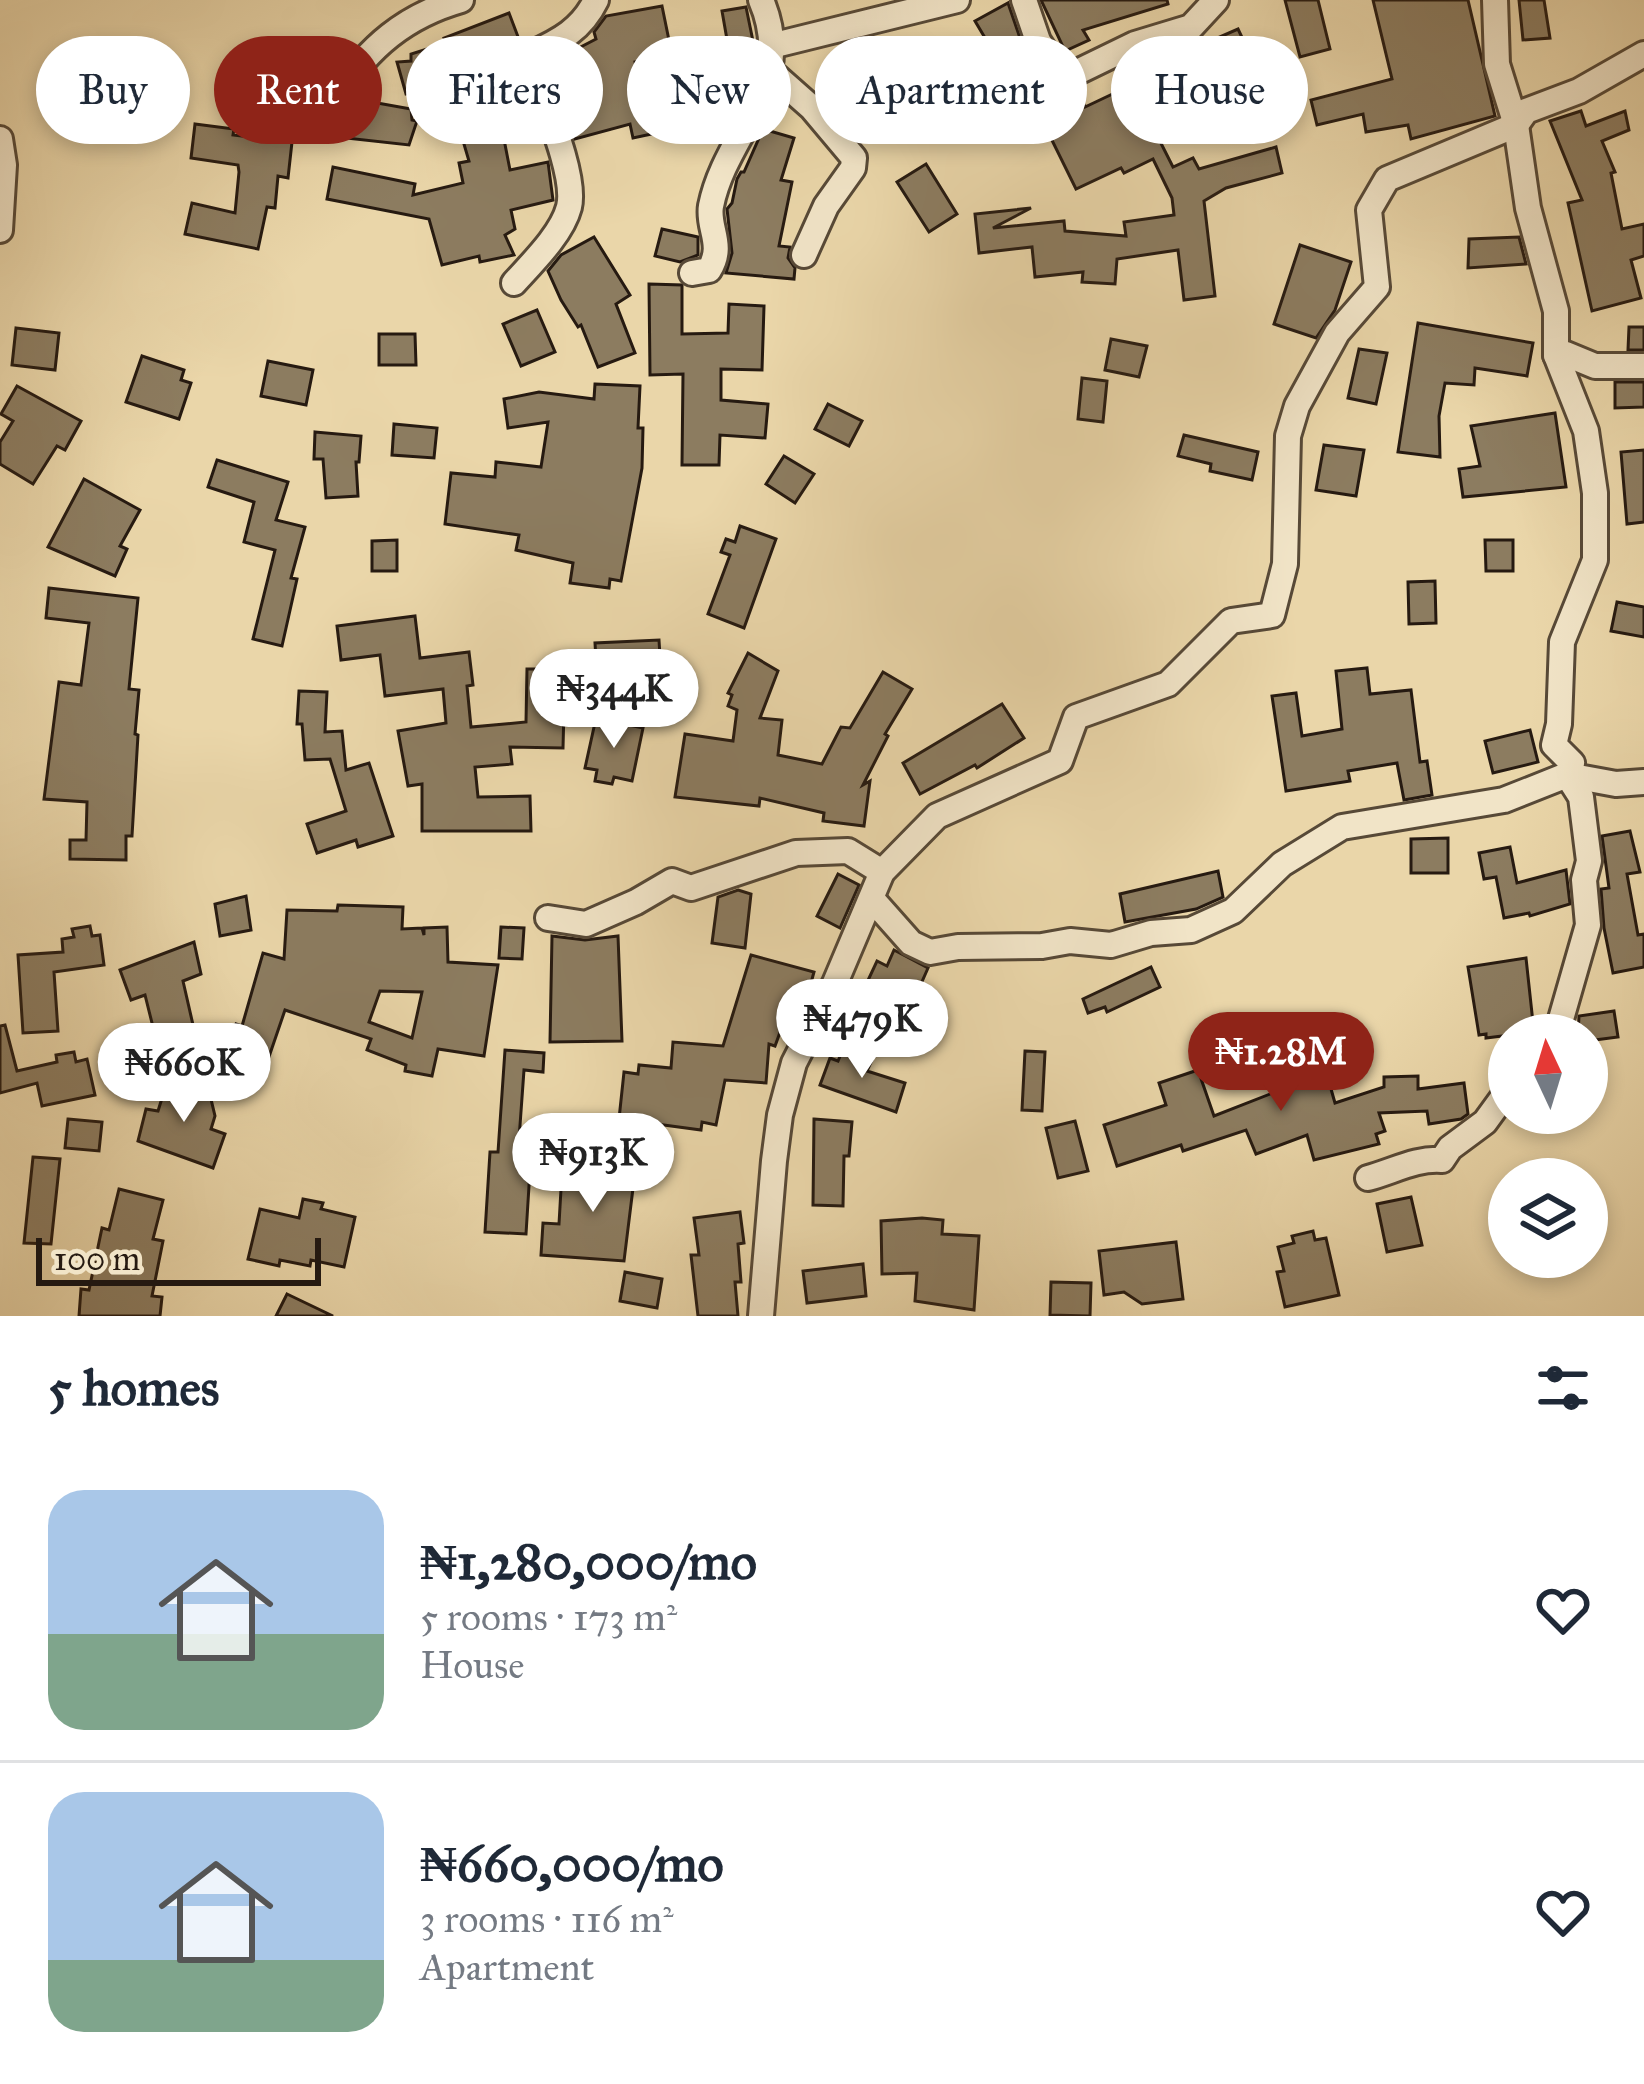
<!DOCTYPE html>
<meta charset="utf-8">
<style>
body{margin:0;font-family:"IM FELL Great Primer",serif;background:#f2f2f3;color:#1f2937;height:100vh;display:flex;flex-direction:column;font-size:45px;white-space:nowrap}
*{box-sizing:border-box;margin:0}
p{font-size:39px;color:#747a83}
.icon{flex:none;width:66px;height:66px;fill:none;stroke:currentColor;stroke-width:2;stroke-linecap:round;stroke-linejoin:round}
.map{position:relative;height:1316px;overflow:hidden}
.drawer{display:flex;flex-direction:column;background:#fff;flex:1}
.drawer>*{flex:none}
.banner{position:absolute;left:36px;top:36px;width:1572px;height:108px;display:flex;gap:24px}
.needle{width:78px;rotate:356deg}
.controls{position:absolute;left:1488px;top:1014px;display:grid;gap:24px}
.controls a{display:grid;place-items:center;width:120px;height:120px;border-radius:50%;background:#fff;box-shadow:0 6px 18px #0003;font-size:60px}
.scale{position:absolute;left:36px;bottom:30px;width:285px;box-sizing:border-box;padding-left:12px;border:6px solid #261a11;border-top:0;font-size:33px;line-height:42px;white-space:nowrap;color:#261a11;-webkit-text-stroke:9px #f1e4c7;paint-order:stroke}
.price{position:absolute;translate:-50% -102px;padding:0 27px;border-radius:42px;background:#fff;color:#222;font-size:39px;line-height:78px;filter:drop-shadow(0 3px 6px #0008)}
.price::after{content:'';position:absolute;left:50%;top:72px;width:36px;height:27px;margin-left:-18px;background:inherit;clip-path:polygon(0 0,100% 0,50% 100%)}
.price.on{background:#8f2418;color:#fff}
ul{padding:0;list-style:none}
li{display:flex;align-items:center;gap:36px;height:300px;padding:0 48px}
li+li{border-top:3px solid #e0e1e3}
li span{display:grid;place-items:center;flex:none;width:336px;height:240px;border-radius:36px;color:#555}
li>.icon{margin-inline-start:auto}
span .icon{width:144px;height:144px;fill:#fffc;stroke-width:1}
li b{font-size:51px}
h2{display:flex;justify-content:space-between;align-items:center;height:144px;padding:0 48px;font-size:51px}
.tag{padding:0 42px;border-radius:54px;background:#fff;box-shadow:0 6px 18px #0003;font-size:42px;line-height:108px}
.tag.on{background:#8f2418;color:#fff}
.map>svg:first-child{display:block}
.building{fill:#8c7c60;stroke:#261a11;stroke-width:3;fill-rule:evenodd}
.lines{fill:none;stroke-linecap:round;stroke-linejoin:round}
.minor-casing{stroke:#574937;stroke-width:30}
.minor{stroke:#f1e4c7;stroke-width:24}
</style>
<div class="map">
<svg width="1644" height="1316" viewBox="0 0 1644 1316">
<rect width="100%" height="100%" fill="#ead6a9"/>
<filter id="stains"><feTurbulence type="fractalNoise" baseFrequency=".00167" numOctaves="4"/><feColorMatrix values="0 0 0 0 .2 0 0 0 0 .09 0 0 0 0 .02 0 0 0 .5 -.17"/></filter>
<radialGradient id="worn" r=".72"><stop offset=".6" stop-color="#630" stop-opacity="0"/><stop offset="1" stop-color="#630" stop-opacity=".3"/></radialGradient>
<g class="building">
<polygon points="1041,0 1167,0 1168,4 1083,30 1089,40 1065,51"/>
<polygon points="1285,0 1318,0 1330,49 1300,57"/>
<polygon points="1373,0 1468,0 1495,116 1411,139 1408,125 1366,132 1363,114 1317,125 1311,100 1392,79"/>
<polygon points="1519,0 1544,0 1550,38 1523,40"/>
<polygon points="1008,3 1021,41 997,58 975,21"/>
<polygon points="662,6 672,55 635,62 643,102 663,97 670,130 633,138 630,124 575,139 548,64 596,39 594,32 606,16"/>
<polygon points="746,7 754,46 729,51 722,11"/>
<polygon points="509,13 520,42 515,50 490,60 511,127 502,129 510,170 548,162 553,200 511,210 515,229 505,235 514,255 480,262 479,256 442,265 429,219 327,199 333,167 415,184 413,195 463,183 459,163 469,161 446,83 406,94 397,62 411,61 411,54 446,43 444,38"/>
<polygon points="1238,29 1265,86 1234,101 1238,110 1206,123 1189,87 1186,89 1179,75 1184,73 1176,56"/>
<polygon points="153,41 155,101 112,102 113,107 78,110 78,66 119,62 119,42"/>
<polygon points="1078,90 1085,107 1121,90 1123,95 1134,90 1173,167 1193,158 1199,169 1276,147 1282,173 1226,188 1204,201 1215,296 1184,300 1178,250 1117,259 1115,284 1082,282 1083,272 1035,277 1032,247 979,253 975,214 1031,208 993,228 1064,221 1065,231 1126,236 1124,222 1174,215 1172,198 1153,159 1124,173 1121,168 1076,189 1045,126 1036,124 1029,108"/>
<polygon points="355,99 411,109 412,120 417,121 409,145 346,138"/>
<polygon points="1581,111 1586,126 1625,111 1629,130 1602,141 1615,172 1611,173 1622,229 1644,224 1644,256 1631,260 1641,298 1592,311 1568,203 1582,200 1550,121"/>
<polygon points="195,124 234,129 233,135 292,142 288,178 278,176 275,208 267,207 258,249 185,234 192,203 235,213 239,172 238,165 191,158"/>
<polygon points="763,129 794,138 781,180 792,182 779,246 790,247 788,258 795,268 794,279 726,273 732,253 727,209 732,203 737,179 741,172 744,172"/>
<polygon points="926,164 957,214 929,232 897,182"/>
<polygon points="662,229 698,237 698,255 680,262 655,256"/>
<polygon points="594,237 630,295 616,304 635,353 598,367 581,325 578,327 561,300 548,271 561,255"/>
<polygon points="1519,237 1526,264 1468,268 1469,239"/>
<polygon points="1300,245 1351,262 1335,310 1316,338 1274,324"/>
<polygon points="649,284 682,285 682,334 728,333 729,304 764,306 762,370 721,369 721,400 768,404 765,438 720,435 719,465 682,465 683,374 650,375"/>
<polygon points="537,310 555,352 521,366 503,324"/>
<polygon points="1418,323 1533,343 1527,376 1475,368 1474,385 1445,383 1439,416 1440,457 1398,452"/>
<polygon points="1629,327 1644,327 1644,350 1628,350"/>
<polygon points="16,328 59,333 55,370 12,365"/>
<polygon points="379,334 415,334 416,365 379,365"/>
<polygon points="1111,339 1147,346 1139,377 1105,370"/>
<polygon points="1359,349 1387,353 1376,404 1348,398"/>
<polygon points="142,356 184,370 181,380 191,383 179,419 126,402"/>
<polygon points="268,361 313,370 306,405 261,396"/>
<polygon points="1082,378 1107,381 1103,422 1078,419"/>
<polygon points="1615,382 1644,382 1644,407 1615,408"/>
<polygon points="595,384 640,386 638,428 643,428 642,468 621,581 610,579 609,588 570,583 573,563 516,550 519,535 445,524 451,473 495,477 496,462 541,467 548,422 508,428 504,399 539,392 594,399"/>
<polygon points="17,386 81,421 65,450 57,446 33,484 0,464 0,442 13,421 1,414"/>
<polygon points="828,404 862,421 849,446 815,429"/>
<polygon points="1555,413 1566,487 1463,497 1459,469 1480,466 1471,426"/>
<polygon points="394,424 437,428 434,458 392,455"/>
<polygon points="315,432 361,436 359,462 356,462 358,496 326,498 323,459 314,459"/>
<polygon points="1184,435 1258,452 1252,480 1210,471 1211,464 1178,456"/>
<polygon points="1324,445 1364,450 1356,496 1316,490"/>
<polygon points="1644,450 1644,522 1627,524 1621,452"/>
<polygon points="784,456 814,474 795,503 766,484"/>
<polygon points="217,460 288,482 276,520 305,527 291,578 297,579 282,646 253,639 275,550 244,542 254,502 208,487"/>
<polygon points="84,479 140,510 120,546 127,549 115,576 48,547"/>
<polygon points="740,526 776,539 744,628 708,614 730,555 721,552 726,539 735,542"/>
<polygon points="397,540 397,571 372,571 372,541"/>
<polygon points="1485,540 1513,540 1513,571 1486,571"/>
<polygon points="1435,581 1436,623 1409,624 1408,582"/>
<polygon points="49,588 138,598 129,689 139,690 135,734 138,735 132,836 126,836 126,860 70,859 70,840 86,840 87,802 44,799 59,682 81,685 89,623 46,618"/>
<polygon points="1617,602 1644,607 1644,637 1611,631"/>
<polygon points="415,616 420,658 469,652 473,685 467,686 471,727 526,722 527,669 565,669 563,748 510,747 512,764 475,767 478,797 530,796 531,831 422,831 422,784 408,786 398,731 446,723 443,689 385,696 380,655 341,660 337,626"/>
<polygon points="659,640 661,673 597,676 595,643"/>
<polygon points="748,653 778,671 760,718 782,720 778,755 822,764 841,727 850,728 883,672 912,689 885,734 888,736 863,785 870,781 864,826 823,821 824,813 760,798 759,806 675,797 685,734 733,741 737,710 728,706 732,695 728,693"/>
<polygon points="1367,668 1370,694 1411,690 1420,762 1427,761 1432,795 1404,800 1397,763 1348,771 1350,781 1286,791 1272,696 1296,693 1302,736 1342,729 1336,671"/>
<polygon points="299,691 327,692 325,732 342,731 346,770 369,763 393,836 358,847 356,840 317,853 307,824 346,811 330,759 305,760 302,724 297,724"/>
<polygon points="1002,704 1024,738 977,768 975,765 920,794 903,763"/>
<polygon points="596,718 643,728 632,781 614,777 612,784 595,781 597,770 585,768"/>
<polygon points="1530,730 1538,762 1493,773 1485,741"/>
<polygon points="1630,831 1640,872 1627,874 1638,935 1644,934 1644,967 1613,973 1604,928 1601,889 1609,888 1602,836"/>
<polygon points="1448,838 1448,873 1411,873 1411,839"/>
<polygon points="1510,847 1517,883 1566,870 1570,904 1530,916 1529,913 1504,918 1496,877 1484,879 1479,853"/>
<polygon points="1218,871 1223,897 1196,909 1125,922 1120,894"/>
<polygon points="838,874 859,885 840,928 817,916"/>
<polygon points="738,890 751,894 745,948 712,943 718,897"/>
<polygon points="246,896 251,930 220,936 215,904"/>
<path d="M338,905l65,2 -1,22 20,-1 2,7v-7l23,-1 1,35 50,3 -14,91 -46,-7 -6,27 -27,-5 1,-6 -39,-15 4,-11 -86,-29 -24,70 -34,-11 6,-18 -6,-3 9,-24 6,2 21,-73 21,6 3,-49 50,1zM380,991l42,1 -10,46 -43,-16z"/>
<polygon points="90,926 92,936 100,935 104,965 54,972 58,1031 23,1033 18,955 63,952 62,939 74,937 72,929"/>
<polygon points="501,927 524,928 522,959 499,958"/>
<polygon points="552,936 585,940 618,936 622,1041 550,1042"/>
<polygon points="194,942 201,974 183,981 196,1038 158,1047 145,995 131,1000 120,970"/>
<polygon points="894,950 928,968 913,1002 903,998 887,1037 849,1021 877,961 887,966"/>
<polygon points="751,955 814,972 806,1001 793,997 775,1046 769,1044 766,1083 725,1080 716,1125 702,1122 701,1130 619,1119 624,1072 638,1074 639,1065 671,1068 673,1042 723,1046"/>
<polygon points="1526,958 1534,1032 1486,1038 1486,1034 1479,1035 1468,967"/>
<polygon points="1151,967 1160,987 1107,1012 1105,1007 1088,1013 1083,999"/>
<polygon points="1614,1011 1618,1037 1587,1041 1587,1035 1578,1035 1579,1016"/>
<polygon points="5,1025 17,1071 57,1062 56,1055 74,1052 76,1062 87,1059 95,1095 42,1106 37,1083 0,1093 0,1026"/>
<polygon points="1319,1047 1335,1103 1384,1087 1384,1077 1418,1076 1418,1089 1464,1083 1468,1114 1461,1119 1429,1124 1427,1111 1379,1113 1385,1131 1376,1134 1379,1144 1314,1160 1307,1135 1256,1154 1246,1130 1183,1151 1181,1145 1117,1166 1104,1125 1166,1105 1159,1083 1198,1070 1214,1116 1293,1085 1285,1057"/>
<polygon points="843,1049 872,1060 867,1071 905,1083 896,1112 820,1085 830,1058 838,1061"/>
<polygon points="505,1050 544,1053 543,1072 524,1070 518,1153 531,1154 526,1234 485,1232 490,1152 498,1152"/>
<polygon points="1025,1051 1045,1052 1042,1111 1022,1110"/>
<polygon points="168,1079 209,1091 215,1116 211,1129 225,1134 213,1168 138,1141 146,1109 158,1111"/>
<polygon points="68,1119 102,1122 99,1151 65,1148"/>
<polygon points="814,1119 852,1122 849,1156 844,1156 843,1206 813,1205"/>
<polygon points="1075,1121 1088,1171 1058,1178 1046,1128"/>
<polygon points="33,1157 60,1159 51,1244 24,1243"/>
<polygon points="608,1161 636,1164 624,1261 541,1255 543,1223 559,1224 562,1172 606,1175"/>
<polygon points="119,1189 163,1200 153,1239 163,1241 152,1296 162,1297 160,1316 79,1316 81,1289 89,1290 102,1228 109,1230"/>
<polygon points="1411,1197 1422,1245 1387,1252 1377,1204"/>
<polygon points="303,1199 323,1203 321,1209 355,1217 344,1267 311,1260 310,1266 280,1260 279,1266 248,1259 260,1209 299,1218"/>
<polygon points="740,1212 744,1243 738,1244 741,1282 735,1282 738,1316 698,1316 691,1255 699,1255 694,1218"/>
<polygon points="922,1218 943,1220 942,1234 979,1236 974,1310 915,1301 917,1273 882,1274 881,1221"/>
<polygon points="1313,1231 1315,1240 1326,1238 1339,1295 1285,1307 1277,1272 1284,1271 1278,1247 1294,1243 1292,1236"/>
<polygon points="1176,1242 1183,1299 1142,1304 1124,1292 1104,1295 1099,1251"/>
<polygon points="863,1264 866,1296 807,1303 803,1271"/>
<polygon points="625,1272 662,1279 657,1308 620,1301"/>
<polygon points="1051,1282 1091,1283 1090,1316 1050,1315"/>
<polygon points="287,1294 333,1316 276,1316"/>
</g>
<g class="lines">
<defs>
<g id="minor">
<polyline points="1024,0 1038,41 1063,79 1135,44 1191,27 1216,0"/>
<polyline points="1495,0 1497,64 1516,125 1528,208 1556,311 1556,355 1586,431 1595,493 1595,560 1562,642 1559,724 1554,745 1572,763 1567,775 1581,797 1589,861 1584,880 1588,925 1559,1026 1552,1035"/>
<polyline points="771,46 957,0"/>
<polyline points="769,70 812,108 854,158 853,168 826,206 804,255"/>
<path d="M338,94c31,-47 67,-78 123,-94"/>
<polyline points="0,139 4,165 0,230"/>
<path d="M692,273l17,-3c16,-25 -2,-42 2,-64 15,-75 87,-120 50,-206"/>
<path d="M514,283c18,-20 48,-49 55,-76 8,-33 -28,-111 -39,-145l1,-8c29,-13 51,-25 65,-54"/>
<polyline points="1556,355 1566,354 1595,366 1644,366"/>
<polyline points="872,899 911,943 930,952 958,947 1042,946 1070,941 1111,945 1151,933 1191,930 1233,911 1282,864 1342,827 1504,800 1567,775 1616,784 1644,782"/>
<polyline points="548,918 586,924 636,902 672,881 691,888 796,853 848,851 882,872"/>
<path d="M1368,1178c26,-7 48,-20 74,-18l8,-12 35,-26 24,-33"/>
<polyline points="761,1316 774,1161 780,1115 794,1063 835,983 882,872 937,816 1060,761 1076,717 1168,684 1231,621 1272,615 1285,564 1288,436 1297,406 1337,333 1377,287 1369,210 1387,179 1516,125 1526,111 1579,91 1644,54"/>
</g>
</defs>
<use href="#minor" class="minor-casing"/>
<use href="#minor" class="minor"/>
</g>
<rect width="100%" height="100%" filter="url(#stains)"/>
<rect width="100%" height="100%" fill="url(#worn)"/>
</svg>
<div class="controls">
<a><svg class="needle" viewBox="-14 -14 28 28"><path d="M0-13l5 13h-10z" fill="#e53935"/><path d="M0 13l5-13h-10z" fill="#747a83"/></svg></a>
<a><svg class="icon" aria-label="layers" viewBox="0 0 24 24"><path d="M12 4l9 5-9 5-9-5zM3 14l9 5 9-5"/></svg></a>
</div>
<div class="scale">100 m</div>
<b class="price" style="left:614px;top:751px">₦344K</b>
<b class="price" style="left:862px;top:1081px">₦479K</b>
<b class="price on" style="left:1281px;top:1114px">₦1.28M</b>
<b class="price" style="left:184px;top:1125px">₦660K</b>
<b class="price" style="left:593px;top:1215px">₦913K</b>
<div class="banner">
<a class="tag">Buy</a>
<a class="tag on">Rent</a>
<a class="tag">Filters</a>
<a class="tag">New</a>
<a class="tag">Apartment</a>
<a class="tag">House</a>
</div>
</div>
<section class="drawer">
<h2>5 homes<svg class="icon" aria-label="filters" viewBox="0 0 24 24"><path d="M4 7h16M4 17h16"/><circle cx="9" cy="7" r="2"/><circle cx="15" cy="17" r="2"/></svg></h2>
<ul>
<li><span style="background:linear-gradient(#a9c7e8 60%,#7fa58c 0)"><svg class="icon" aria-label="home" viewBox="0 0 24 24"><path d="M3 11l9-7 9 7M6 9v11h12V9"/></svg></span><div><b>₦1,280,000/mo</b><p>5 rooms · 173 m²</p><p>House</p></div><svg class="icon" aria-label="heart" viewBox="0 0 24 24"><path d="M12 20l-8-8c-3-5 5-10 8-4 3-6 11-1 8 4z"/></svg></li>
<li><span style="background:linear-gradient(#a9c7e8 70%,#7fa58c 0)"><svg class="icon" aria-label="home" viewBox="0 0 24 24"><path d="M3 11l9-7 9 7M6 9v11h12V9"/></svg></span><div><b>₦660,000/mo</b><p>3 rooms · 116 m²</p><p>Apartment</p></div><svg class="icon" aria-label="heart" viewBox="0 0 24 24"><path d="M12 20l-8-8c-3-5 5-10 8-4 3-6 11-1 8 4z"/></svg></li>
</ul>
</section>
